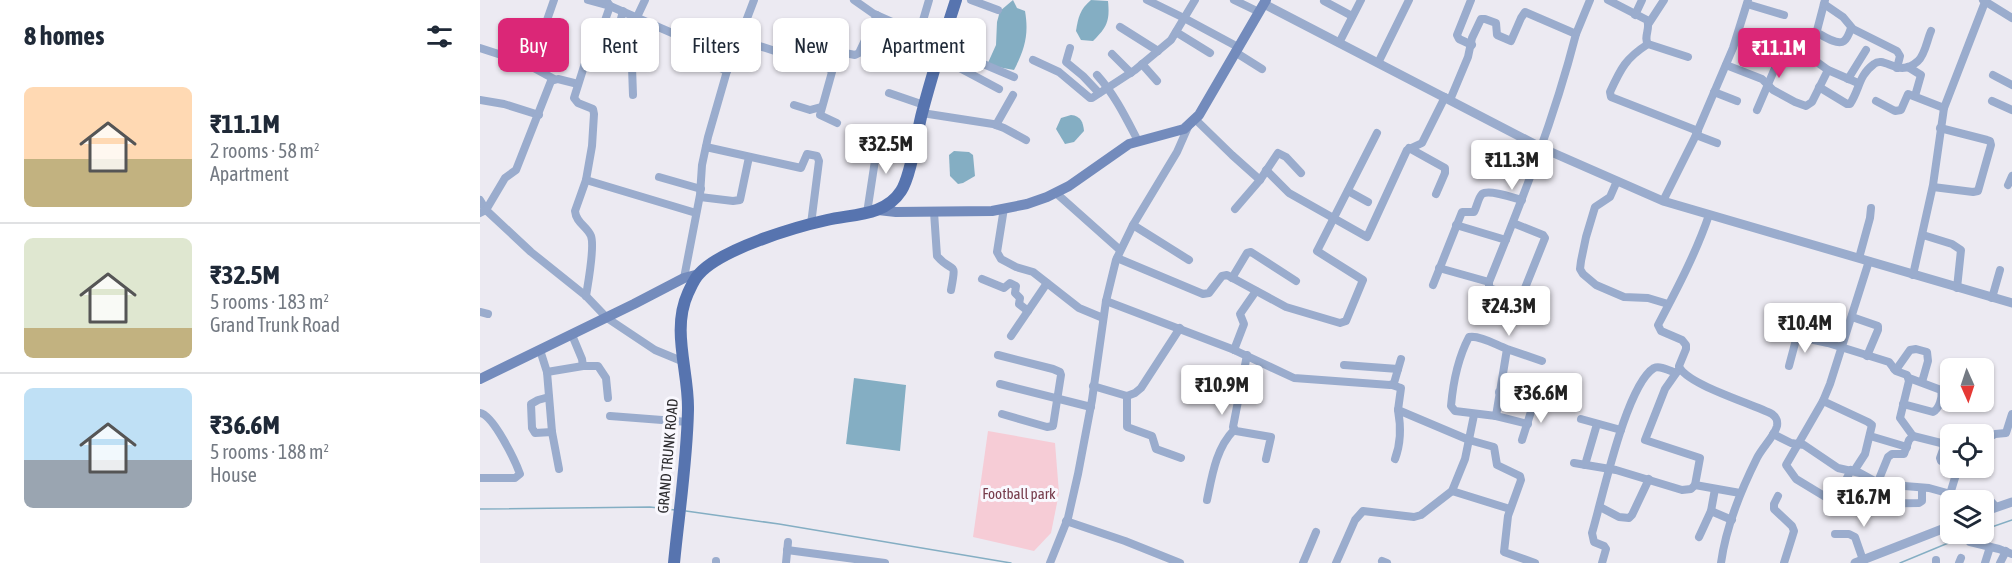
<!DOCTYPE html>
<meta charset="utf-8">
<style>
body{margin:0;font-family:"Asap Condensed",sans-serif;background:#f6f6f7;color:#1f2937;height:100vh;display:flex;flex-direction:column;font-size:22px;white-space:nowrap}
*{box-sizing:border-box;margin:0}
p{font-size:20px;color:#747a83}
.icon{flex:none;width:33px;height:33px;fill:none;stroke:currentColor;stroke-width:2;stroke-linecap:round;stroke-linejoin:round}
.map{position:relative;flex:1;overflow:hidden}
.drawer{display:flex;flex-direction:column;background:#fff;width:480px}
.drawer>*{flex:none}
.hud{position:absolute;left:18px;top:18px;width:570px;height:54px;display:flex;gap:12px}
.needle{width:39px;rotate:177deg}
.tools{position:absolute;left:1460px;top:358px;display:grid;gap:12px}
.tools a{display:grid;place-items:center;width:54px;height:54px;border-radius:9px;background:#fff;box-shadow:0 2px 4px #0004;font-size:30px}
.price{position:absolute;translate:-50% -51px;padding:0 14px;border-radius:6px;background:#fff;color:#222;font-size:20px;line-height:39px;filter:drop-shadow(0 2px 3px #0008)}
.price::after{content:'';position:absolute;left:50%;top:36px;width:18px;height:14px;margin-left:-9px;background:inherit;clip-path:polygon(0 0,100% 0,50% 100%)}
.price.current{background:#db2777;color:#fff}
ul{padding:0;list-style:none}
li{display:flex;align-items:center;gap:18px;height:150px;padding:0 24px}
li+li{border-top:2px solid #e0e1e3}
li span{display:grid;place-items:center;flex:none;width:168px;height:120px;border-radius:9px;color:#555}
li>.icon{margin-inline-start:auto}
span .icon{width:72px;height:72px;fill:#fffc;stroke-width:1}
li b{font-size:26px}
h2{display:flex;justify-content:space-between;align-items:center;height:72px;padding:0 24px;font-size:26px}
.pill{padding:0 21px;border-radius:9px;background:#fff;box-shadow:0 2px 4px #0004;font-size:21px;line-height:54px}
.pill.current{background:#db2777;color:#fff}
main{display:flex;flex:1;min-height:0}
.map>svg:first-child{display:block}
.green{fill:#f6ccd6}
.water{fill:#84aec3}
.lines{fill:none;stroke-linecap:round;stroke-linejoin:round}
.stream{stroke:#84aec3;stroke-width:1.5}
.minor{stroke:#9aaccd;stroke-width:8}
.tertiary{stroke:#9aaccd;stroke-width:9}
.secondary{stroke:#738bbc;stroke-width:10}
.primary{stroke:#5774af;stroke-width:12}
.labels{text-anchor:middle;stroke-width:6;stroke-linejoin:round;paint-order:stroke}
.street-label{font-size:15px;fill:#2e2d30;stroke:#f9f8fe}
.park-label{font-size:15px;fill:#763b4b;stroke:#f9f8fe}
</style>
<main>
<section class="drawer">
<h2>8 homes<svg class="icon" aria-label="filters" viewBox="0 0 24 24"><path d="M4 7h16M4 17h16"/><circle cx="9" cy="7" r="2"/><circle cx="15" cy="17" r="2"/></svg></h2>
<ul>
<li><span style="background:linear-gradient(#ffd9b3 60%,#c2b280 0)"><svg class="icon" aria-label="home" viewBox="0 0 24 24"><path d="M3 11l9-7 9 7M6 9v11h12V9"/></svg></span><div><b>₹11.1M</b><p>2 rooms · 58 m²</p><p>Apartment</p></div></li>
<li><span style="background:linear-gradient(#dfe7d0 75%,#c2b280 0)"><svg class="icon" aria-label="home" viewBox="0 0 24 24"><path d="M3 11l9-7 9 7M6 9v11h12V9"/></svg></span><div><b>₹32.5M</b><p>5 rooms · 183 m²</p><p>Grand Trunk Road</p></div></li>
<li><span style="background:linear-gradient(#bfe0f5 60%,#9aa5b1 0)"><svg class="icon" aria-label="home" viewBox="0 0 24 24"><path d="M3 11l9-7 9 7M6 9v11h12V9"/></svg></span><div><b>₹36.6M</b><p>5 rooms · 188 m²</p><p>House</p></div></li>
</ul>
</section>
<div class="map">
<svg width="1532" height="563" viewBox="0 0 1532 563">
<rect width="100%" height="100%" fill="#eceaf2"/>
<polygon class="green" points="508,431 575,443 579,493 571,533 554,551 493,537"/>
<g class="water">
<path d="M533,0l4,8 8,3c4,23 0,38 -11,59l-27,-5 9,-20 1,-23 3,-11z"/>
<path d="M611,0l17,1c2,20 -1,26 -15,40l-12,-1 -5,-9c2,-13 4,-22 15,-31z"/>
<path d="M591,115c10,1 12,7 13,16l-10,11 -9,2 -9,-15 5,-11z"/>
<polygon points="474,151 489,152 493,155 495,176 483,183 478,184 470,176 469,155"/>
<polygon points="374,378 426,385 420,451 366,444"/>
</g>
<g class="lines">
<g class="stream">
<polyline points="0,509 170,507 195,510"/>
<polyline points="206,511 299,524 531,563"/>
<polyline points="1503,530 1532,520"/>
<polyline points="1420,563 1490,534"/>
</g>
<g class="minor">
<polyline points="108,0 130,6 199,36 210,54 247,71 274,0"/>
<polyline points="374,0 394,14 439,34 442,38 534,77"/>
<polyline points="491,0 518,10"/>
<polyline points="667,0 704,18 758,47"/>
<polyline points="754,0 779,12"/>
<polyline points="991,0 977,35 979,39 992,45"/>
<path d="M1128,0l39,20c4,9 -4,17 1,24l40,13"/>
<polyline points="1345,0 1330,57 1348,70 1378,83"/>
<polyline points="1503,0 1532,18"/>
<polyline points="844,1 872,16"/>
<polyline points="1267,4 1304,15"/>
<polyline points="1344,4 1363,17 1373,29 1417,51 1420,56 1417,68"/>
<polyline points="143,11 137,34 136,59 152,67 153,95"/>
<polyline points="1155,15 1162,0"/>
<polyline points="157,17 165,0"/>
<polyline points="1169,23 1184,0"/>
<polyline points="640,27 678,51"/>
<polyline points="696,32 730,53"/>
<path d="M1336,32c6,3 21,14 28,9 3,-2 6,-10 7,-13"/>
<polyline points="439,34 449,0"/>
<polyline points="258,39 350,69 352,72 340,115 357,123"/>
<polyline points="859,43 881,0"/>
<path d="M1168,44c-22,14 -27,24 -38,48l1,5 87,34"/>
<polyline points="0,48 43,62 74,79"/>
<polyline points="590,48 586,62 603,76 619,93"/>
<polyline points="755,52 782,69"/>
<polyline points="632,54 651,73"/>
<polyline points="459,57 519,89"/>
<polyline points="553,60 579,72 610,98 612,98 655,70 691,40 715,0"/>
<polyline points="898,63 929,0"/>
<polyline points="662,64 677,81"/>
<polyline points="1246,65 1282,79 1293,90 1315,102 1326,106 1332,102 1348,70"/>
<polyline points="51,66 74,0"/>
<polyline points="1428,67 1441,75 1435,96"/>
<polyline points="350,69 358,64 365,53 375,55 379,53 397,15"/>
<path d="M617,75c18,20 29,43 41,66"/>
<polyline points="1513,75 1532,85"/>
<polyline points="1368,79 1386,50"/>
<path d="M1339,87l28,17h3c10,-15 8,-28 24,-40 11,-9 24,15 44,-3 7,-6 9,-21 13,-30"/>
<polyline points="1234,92 1257,101"/>
<polyline points="409,93 444,105"/>
<polyline points="0,100 24,104 59,115"/>
<polyline points="970,100 988,57 992,38 1001,19 1005,19 1016,23 1017,35 1031,41 1041,18 1045,12 1096,34 1110,0"/>
<polyline points="1396,101 1415,111 1421,110 1428,94 1464,108"/>
<polyline points="1512,101 1532,110"/>
<polyline points="314,105 330,110 341,107"/>
<polyline points="1277,110 1301,54"/>
<polyline points="442,113 513,124 524,128 546,140"/>
<polyline points="715,119 752,155 780,180"/>
<polyline points="516,125 533,95"/>
<polyline points="1216,135 1237,143"/>
<polyline points="226,147 321,168 327,154 337,156 339,161 331,224"/>
<polyline points="929,148 965,168 965,173 956,194"/>
<polyline points="786,170 809,193 887,237 927,150 942,143 965,97"/>
<polyline points="179,177 221,189"/>
<polyline points="106,180 216,213"/>
<polyline points="1137,181 1130,197 1115,207 1106,237 1101,261 1100,269 1103,274 1116,285 1144,297 1168,298 1188,304"/>
<polyline points="1528,185 1532,176"/>
<polyline points="1453,187 1493,192 1498,191 1511,145 1510,141 1507,140 1460,128"/>
<polyline points="868,191 888,202"/>
<polyline points="576,193 640,250"/>
<polyline points="220,197 253,201 260,200 269,157"/>
<polyline points="0,200 6,210 51,252 106,296 127,318 175,350 204,362"/>
<polyline points="1183,201 1215,137 1253,48 1268,0"/>
<polyline points="524,208 517,252 521,259 536,267 553,272 599,308 623,318"/>
<polyline points="755,209 780,180 798,153 806,157 821,173"/>
<path d="M454,212l3,44c16,19 20,2 14,34"/>
<polyline points="0,213 6,210 25,178 36,170 71,81 78,79 98,84"/>
<polyline points="387,213 399,134"/>
<path d="M1229,215c-13,38 -32,74 -51,110l3,6 21,9 4,5v4l-7,17c6,18 74,38 93,48 4,3 6,6 5,12 -2,9 -15,22 -20,32 -16,32 -31,68 -36,105"/>
<path d="M1033,223l30,12 2,3 -22,55 -5,4 -26,-8 -3,-2v-5c33,-82 65,-162 87,-248"/>
<polyline points="653,225 709,260"/>
<polyline points="976,225 1026,240"/>
<polyline points="1443,235 1472,244 1481,250 1477,288"/>
<polyline points="637,258 723,294 729,293 742,276 747,275 806,307 860,323 866,321 883,280 837,251 897,133"/>
<polyline points="1379,258 1390,218 1391,208"/>
<polyline points="959,268 1009,282"/>
<polyline points="1433,275 1453,185 1464,108 1505,2"/>
<polyline points="204,278 220,195 222,165 228,137 247,71"/>
<polyline points="752,278 767,253 771,252 816,281"/>
<polyline points="502,279 524,288 530,283 536,286 535,293 540,298 539,304 548,311"/>
<path d="M953,285l29,-73h12c3,-5 4,-14 8,-18 7,-5 32,4 40,6"/>
<path d="M106,296c2,-13 9,-49 5,-60 -4,-10 -15,-13 -16,-25l11,-31 6,-34 2,-32 -1,-5 -15,-6 -4,-5 12,-38 14,-25 10,-29 -4,-6"/>
<polyline points="1512,298 1520,270"/>
<polyline points="626,301 752,349 814,378 910,385 914,383 921,359"/>
<polyline points="0,312 8,314"/>
<polyline points="1372,317 1398,326 1398,330 1387,356"/>
<polyline points="1301,333 1348,343 1409,362 1416,371 1427,375 1429,381 1420,418 1433,436"/>
<polyline points="92,335 102,359 103,366"/>
<polyline points="531,336 567,283"/>
<path d="M1027,349c-11,-4 -27,-14 -38,-12 -11,21 -16,46 -18,69l4,5 41,5 11,-67 35,12"/>
<polyline points="60,350 67,372 72,432 79,469"/>
<polyline points="754,350 764,324 760,314 776,291"/>
<polyline points="518,355 573,369 580,372 581,375 573,426 567,427 522,414"/>
<polyline points="767,355 753,427 756,431 791,437 786,459"/>
<polyline points="864,365 918,369"/>
<polyline points="1309,366 1317,336"/>
<polyline points="1414,369 1418,367 1430,350 1436,349 1447,352 1448,361 1442,382"/>
<polyline points="67,372 103,366 118,366 126,378 128,398"/>
<polyline points="520,384 611,407"/>
<polyline points="912,385 921,388 918,410 989,440 1014,447 1017,465 1040,476 1041,480 1028,516 1024,552 1055,563"/>
<polyline points="613,386 647,396 647,427 672,436 676,449 701,458"/>
<polyline points="1019,392 1074,402"/>
<polyline points="647,396 655,393 661,388 700,328"/>
<polyline points="69,397 58,400 51,404 52,428 55,433 72,432"/>
<polyline points="1343,401 1388,422 1392,425 1385,454 1374,471"/>
<path d="M1423,404l30,8c6,-3 10,-15 8,-22l-32,-12"/>
<path d="M0,413c13,2 35,47 40,61l-5,4h-35"/>
<polyline points="130,416 208,422"/>
<polyline points="1016,416 1048,424"/>
<polyline points="1101,419 1141,430"/>
<polyline points="1293,434 1311,443 1324,445 1358,468 1380,473 1400,484 1449,488 1478,496 1507,497 1516,507"/>
<polyline points="1390,436 1427,447"/>
<polyline points="1503,438 1508,438 1515,434 1526,433 1532,414"/>
<polyline points="1042,440 1055,399"/>
<path d="M915,459c6,-16 6,-33 3,-49"/>
<polyline points="1094,463 1136,470 1202,490 1211,489 1215,485 1220,458 1165,440 1185,389 1199,369"/>
<polyline points="1105,465 1117,424"/>
<polyline points="1371,470 1358,495 1356,498 1349,499 1316,479 1306,465 1343,401 1350,384 1389,261"/>
<polyline points="1215,485 1260,493"/>
<polyline points="972,491 1030,509"/>
<polyline points="1298,496 1294,504 1294,509 1312,526 1314,531 1304,563"/>
<path d="M727,500c5,-24 9,-52 27,-70"/>
<polyline points="1471,501 1470,494 1478,468"/>
<polyline points="1377,504 1439,503 1442,501 1442,488"/>
<polyline points="1120,507 1139,517 1149,518 1152,515 1169,479"/>
<polyline points="1231,511 1252,520"/>
<polyline points="1384,516 1408,457 1412,454 1424,454 1429,440 1433,436 1461,443 1464,447 1460,458 1461,461 1470,463"/>
<polyline points="586,521 645,541 700,563"/>
<polyline points="1355,534 1369,534 1375,537 1383,560"/>
<polyline points="1219,537 1231,511 1235,489"/>
<polyline points="1490,542 1519,549 1532,554"/>
<polyline points="307,550 405,563"/>
<polyline points="1456,560 1456,563"/>
<polyline points="902,561 907,563"/>
<polyline points="236,563 236,561"/>
<polyline points="306,563 308,542"/>
<polyline points="570,563 588,518 598,474 612,400 626,301 636,260 653,225 697,152 708,127"/>
<polyline points="823,563 836,532"/>
<polyline points="856,563 875,520 883,511 934,517 941,515 972,491 985,459 994,415"/>
<path d="M1122,563l4,-14 -2,-3 -10,-4 -2,-9c10,-33 34,-148 62,-165 6,-3 16,3 22,5"/>
<polyline points="1479,563 1481,558"/>
<polyline points="1505,563 1510,547"/>
<polyline points="1520,563 1526,551"/>
</g>
<g class="tertiary">
<polyline points="784,4 1062,148 1183,201 1532,303"/>
<polyline points="1503,512 1532,502"/>
<polyline points="1375,563 1470,526"/>
</g>
<g class="secondary">
<polyline points="398,210 416,212 512,211 547,204 567,197 589,186 649,144 704,129 719,115 786,0"/>
<polyline points="0,379 154,304 204,278 219,274"/>
</g>
<path class="primary" d="M194,563c5,-51 13,-102 14,-153 1,-38 -17,-80 0,-117 3,-6 6,-14 11,-19 22,-25 96,-47 128,-54 26,-6 58,-4 74,-29 10,-15 16,-59 21,-78 10,-38 22,-76 34,-113"/>
</g>
<g class="labels">
<g class="street-label">
<text transform="translate(188 456) rotate(-85)" y="5">GRAND TRUNK ROAD</text>
</g>
<g class="park-label">
<text x="539" y="499">Football park</text>
</g>
</g>
</svg>
<div class="tools">
<a><svg class="needle" viewBox="-14 -14 28 28"><path d="M0-13l5 13h-10z" fill="#e53935"/><path d="M0 13l5-13h-10z" fill="#747a83"/></svg></a>
<a><svg class="icon" aria-label="locate" viewBox="0 0 24 24"><circle cx="12" cy="12" r="6"/><path d="M12 2v4M12 18v4M2 12h4M18 12h4"/></svg></a>
<a><svg class="icon" aria-label="layers" viewBox="0 0 24 24"><path d="M12 4l9 5-9 5-9-5zM3 14l9 5 9-5"/></svg></a>
</div>
<b class="price current" style="left:1299px;top:79px">₹11.1M</b>
<b class="price" style="left:406px;top:175px">₹32.5M</b>
<b class="price" style="left:1032px;top:191px">₹11.3M</b>
<b class="price" style="left:1029px;top:337px">₹24.3M</b>
<b class="price" style="left:1325px;top:354px">₹10.4M</b>
<b class="price" style="left:742px;top:416px">₹10.9M</b>
<b class="price" style="left:1061px;top:424px">₹36.6M</b>
<b class="price" style="left:1384px;top:528px">₹16.7M</b>
<div class="hud">
<a class="pill current">Buy</a>
<a class="pill">Rent</a>
<a class="pill">Filters</a>
<a class="pill">New</a>
<a class="pill">Apartment</a>
</div>
</div>
</main>
